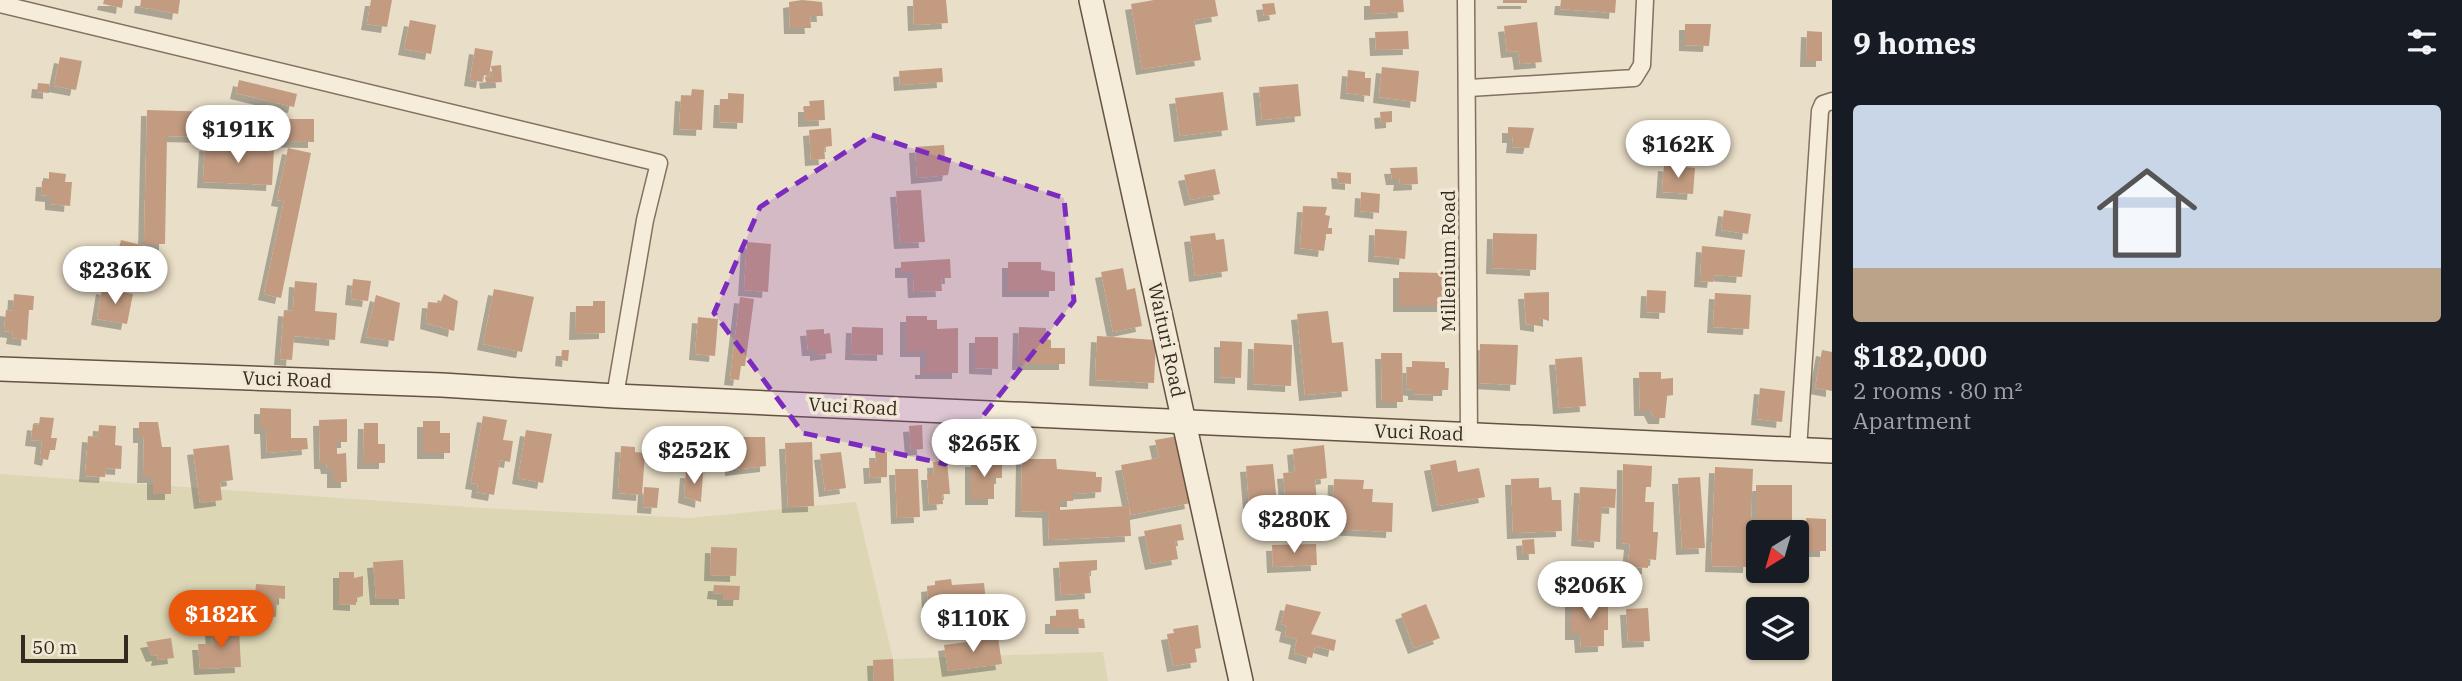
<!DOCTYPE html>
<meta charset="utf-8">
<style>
body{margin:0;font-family:"IBM Plex Serif",serif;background:#242831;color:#f1f3f6;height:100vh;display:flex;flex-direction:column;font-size:26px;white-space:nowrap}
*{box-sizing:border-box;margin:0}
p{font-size:23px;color:#9ea1a6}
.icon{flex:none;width:38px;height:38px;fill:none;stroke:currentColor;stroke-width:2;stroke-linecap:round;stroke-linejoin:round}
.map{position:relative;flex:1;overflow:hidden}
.details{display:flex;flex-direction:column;background:#171b24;width:630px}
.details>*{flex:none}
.needle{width:46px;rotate:217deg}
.controls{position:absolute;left:1746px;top:520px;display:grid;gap:14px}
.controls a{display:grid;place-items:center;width:63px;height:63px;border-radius:7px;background:#171b24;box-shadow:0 2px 5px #0004;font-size:35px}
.scale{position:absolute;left:21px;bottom:18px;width:107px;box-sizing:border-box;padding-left:7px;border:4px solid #342a20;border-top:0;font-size:19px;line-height:24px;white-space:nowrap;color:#342a20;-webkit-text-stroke:5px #f1e9d5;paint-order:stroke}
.price{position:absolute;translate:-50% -60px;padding:0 16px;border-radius:24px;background:#fff;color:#222;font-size:23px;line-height:46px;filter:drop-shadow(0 2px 4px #0008)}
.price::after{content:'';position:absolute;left:50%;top:42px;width:21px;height:16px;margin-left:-10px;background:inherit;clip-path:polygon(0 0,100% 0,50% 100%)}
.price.selected{background:#ea580c;color:#fff}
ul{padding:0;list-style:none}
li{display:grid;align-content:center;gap:14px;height:371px;padding:0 21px}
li+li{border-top:2px solid #363941}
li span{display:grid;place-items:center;height:217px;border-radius:7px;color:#555}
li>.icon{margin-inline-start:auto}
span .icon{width:126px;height:126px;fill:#fffc;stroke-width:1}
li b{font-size:30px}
h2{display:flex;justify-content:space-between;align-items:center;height:84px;padding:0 21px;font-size:30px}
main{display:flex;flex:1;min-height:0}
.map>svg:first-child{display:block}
.farmland{fill:#ddd6b5}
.building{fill:#c29b81;filter:url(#shadow)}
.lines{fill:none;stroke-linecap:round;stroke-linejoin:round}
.minor-casing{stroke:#82715e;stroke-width:19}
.secondary-casing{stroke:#645242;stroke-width:26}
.minor{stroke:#f5ecd9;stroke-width:16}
.secondary{stroke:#f5ecd9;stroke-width:23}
.marked{fill:#7b2cbf;fill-opacity:0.2;stroke:#7b2cbf;stroke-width:5;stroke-dasharray:14 9;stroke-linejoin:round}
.labels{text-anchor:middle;stroke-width:7;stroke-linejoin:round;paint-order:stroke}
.street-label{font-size:19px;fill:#342a20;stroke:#f1e9d5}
</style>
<main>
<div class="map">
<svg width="1832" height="681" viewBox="0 0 1832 681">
<defs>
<filter id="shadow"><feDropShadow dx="-6" dy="6" stdDeviation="0" flood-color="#0004"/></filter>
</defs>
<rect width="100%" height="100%" fill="#e9dec7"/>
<polygon class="farmland" points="0,474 483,508 689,518 856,502 893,659 1103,652 1108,681 0,681"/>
<g class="building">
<polygon points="104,0 123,0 122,8 103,4"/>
<polygon points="141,0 180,0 178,14 140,7"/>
<polygon points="371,0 392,0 387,27 367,24"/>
<polygon points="802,0 822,2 823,16 810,16 811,28 790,28 789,2"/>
<polygon points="913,0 946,0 948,23 914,25"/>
<polygon points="1154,0 1215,0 1218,16 1194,20 1201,60 1142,69 1131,4"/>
<polygon points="1370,0 1403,0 1404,12 1370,14"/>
<rect x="1503" y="0" width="24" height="3"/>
<polygon points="1561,0 1616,0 1615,13 1560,9"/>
<polygon points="1274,3 1276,14 1264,16 1262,4"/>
<polygon points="410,20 436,25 431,54 404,49"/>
<polygon points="1537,22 1542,62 1520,64 1518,51 1507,52 1504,26"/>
<polygon points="1685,24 1711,24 1709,46 1685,45"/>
<polygon points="1408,31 1409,49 1376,50 1375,32"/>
<polygon points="1807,31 1822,32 1822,61 1806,61"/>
<polygon points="475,48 493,51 489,76 483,75 482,82 470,80"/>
<polygon points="60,57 82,61 76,90 54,86"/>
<polygon points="501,65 502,82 486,83 485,77 493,76 491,66"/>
<polygon points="1382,67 1419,71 1416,102 1379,97"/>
<polygon points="942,68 943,82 900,85 899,71"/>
<polygon points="1348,70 1365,72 1365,78 1371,78 1370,96 1346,93"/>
<polygon points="239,80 297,94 294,107 236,93"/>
<polygon points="38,83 49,84 49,93 37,92"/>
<polygon points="1298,84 1301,116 1262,120 1259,87"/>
<polygon points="692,89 704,90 702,130 679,129 681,95 691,96"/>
<polygon points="1223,92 1228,130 1180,136 1175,98"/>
<polygon points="728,93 744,94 743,123 719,122 720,99 728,99"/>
<polygon points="824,100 825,120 804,121 804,106 810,106 809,101"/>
<polygon points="147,110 253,113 253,138 167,136 165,244 144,244"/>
<polygon points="1392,111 1392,122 1381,123 1380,112"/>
<polygon points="262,119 314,119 314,142 255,141 255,132 261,132"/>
<polygon points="1508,127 1534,128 1529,148 1512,147 1513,137 1508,137"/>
<polygon points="831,128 832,146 824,147 825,159 811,160 809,130"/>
<polygon points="205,145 274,149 272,185 203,182"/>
<polygon points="944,145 945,160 951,159 948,175 917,178 915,147"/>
<polygon points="288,148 311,153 281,298 264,294 284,201 277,200"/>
<polygon points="1664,165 1695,168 1693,194 1662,192"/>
<polygon points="1417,167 1418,184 1399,185 1400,179 1392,179 1390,168"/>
<polygon points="1215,169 1220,194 1190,200 1184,175"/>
<polygon points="49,172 66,174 65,182 72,182 70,206 51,204 51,196 41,195 42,181 49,181"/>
<polygon points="1337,172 1351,173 1351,184 1338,183"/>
<polygon points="921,190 925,242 900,243 896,191"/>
<polygon points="1361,192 1380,194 1379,213 1360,211"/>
<polygon points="1303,206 1327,207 1325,215 1330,216 1328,228 1332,228 1332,234 1326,234 1324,251 1300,248"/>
<polygon points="1724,210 1751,214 1748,234 1721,230"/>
<polygon points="1375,229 1407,231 1405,259 1374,256"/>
<polygon points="1215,233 1216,240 1224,239 1228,271 1195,276 1190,236"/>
<polygon points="1493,233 1537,234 1536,270 1492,268"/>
<polygon points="121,240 145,246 137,274 114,267"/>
<polygon points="747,242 771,244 768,292 744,290"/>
<polygon points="1702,246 1745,250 1742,277 1714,275 1713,282 1700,281"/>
<polygon points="950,259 951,278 941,278 942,291 914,292 913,272 901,272 901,262"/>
<polygon points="1008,262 1041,262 1041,270 1055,272 1055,291 1008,291"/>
<polygon points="1123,268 1127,290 1135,288 1142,326 1113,332 1101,272"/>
<polygon points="1399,272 1443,273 1443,306 1399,306"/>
<polygon points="353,279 371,281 368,301 351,299"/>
<polygon points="295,281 317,283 315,311 337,313 335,340 294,336 292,360 280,359 284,310 293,311"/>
<polygon points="102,288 133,294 127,324 97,319"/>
<polygon points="494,289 534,297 522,352 483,344"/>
<polygon points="1647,290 1666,291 1665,313 1646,312"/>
<polygon points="1549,292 1549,321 1540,318 1540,326 1526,324 1524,293"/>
<polygon points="1715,293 1751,295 1749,329 1713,327"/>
<polygon points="14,294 34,296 33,310 29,310 27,340 12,338 13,332 4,331 6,310 13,311"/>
<polygon points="444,294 458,301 454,331 426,323 428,302 440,303"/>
<polygon points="376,295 400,303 394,341 366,337"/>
<polygon points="740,297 754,299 745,366 741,366 739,380 730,379"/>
<polygon points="593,301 605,301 605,333 575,334 576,306 593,306"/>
<polygon points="1328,311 1332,343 1343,342 1348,391 1305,395 1297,314"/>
<polygon points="906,316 927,316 927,320 937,320 937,329 958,328 958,373 921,373 921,369 926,369 926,351 906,351"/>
<polygon points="698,317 718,319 715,356 695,354"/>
<polygon points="852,327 883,328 883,355 851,354"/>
<polygon points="1019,327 1046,328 1046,339 1051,340 1051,348 1065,348 1065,364 1018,364"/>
<polygon points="824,329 824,334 830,333 832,353 816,355 816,350 808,350 806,330"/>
<polygon points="1097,336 1156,340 1154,383 1095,380"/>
<polygon points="975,337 998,337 998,369 975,368"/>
<polygon points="1220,341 1242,342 1241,378 1220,377"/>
<polygon points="1254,343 1292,345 1291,386 1253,384"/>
<polygon points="1480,344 1518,345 1516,385 1479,383"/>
<polygon points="562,350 569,350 568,361 561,360"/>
<polygon points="1822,350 1832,352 1832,391 1815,388"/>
<polygon points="1381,353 1402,353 1403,402 1382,402"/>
<polygon points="1582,357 1586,406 1559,408 1555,359"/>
<polygon points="1412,361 1445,362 1445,368 1449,368 1448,390 1439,390 1439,395 1414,394 1414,390 1406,389 1407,367 1412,367"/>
<polygon points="1639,372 1661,372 1661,379 1673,378 1673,395 1667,396 1665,418 1654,418 1650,410 1640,410"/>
<polygon points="1760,388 1785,391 1782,422 1757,419"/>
<polygon points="260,408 291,409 291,438 307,438 308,449 267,453 266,428 260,428"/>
<polygon points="483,416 507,420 503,440 513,441 510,462 500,460 494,495 477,492 478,484 471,483"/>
<polygon points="40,417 54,418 51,438 57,438 55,450 50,450 48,460 40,458 42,441 31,440 33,424 39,425"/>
<polygon points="347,419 347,442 337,442 337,454 346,453 347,482 333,482 333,468 327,468 326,463 320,463 319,420"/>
<polygon points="423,421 440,421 440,433 450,433 450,453 423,453"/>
<polygon points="139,422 158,422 162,447 171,447 171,494 153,494 153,477 143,477 144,437 139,437"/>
<polygon points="364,423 378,423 378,444 385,444 385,463 363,463"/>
<polygon points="99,425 116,426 115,445 122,446 121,469 106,468 105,477 85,476 88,436 98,437"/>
<polygon points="922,425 923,449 911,450 909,426"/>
<polygon points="526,430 552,434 543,483 518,478"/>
<polygon points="1178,436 1191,503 1131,515 1121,465 1159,458 1155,440"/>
<polygon points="730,437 765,437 766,466 731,470"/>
<polygon points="812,442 814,506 788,507 785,443"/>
<polygon points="229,445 233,480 220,482 222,500 200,503 193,449"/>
<polygon points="1324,445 1327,478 1315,480 1319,523 1288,526 1283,473 1295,472 1293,449"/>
<polygon points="621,446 635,447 635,452 645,453 642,495 618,493"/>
<polygon points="841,452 846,488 825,491 820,454"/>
<polygon points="875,452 887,452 887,477 870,478 869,462 876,462"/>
<polygon points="1022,459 1056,459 1057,469 1096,472 1096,477 1102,477 1101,492 1073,494 1073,501 1060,501 1060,510 1129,506 1131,536 1049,540 1048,512 1021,511"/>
<polygon points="1456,460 1458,472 1479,468 1485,497 1438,506 1430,465"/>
<polygon points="947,461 950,494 942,494 943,504 929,505 927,474 934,474 933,462"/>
<polygon points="971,461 1002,462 1002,478 994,478 994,499 971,499"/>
<polygon points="1273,464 1278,513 1250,516 1246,466"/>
<polygon points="1623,464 1652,466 1651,487 1646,487 1645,502 1654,502 1653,532 1658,532 1656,560 1648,559 1648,568 1634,567 1634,563 1628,563 1630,544 1622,543"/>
<polygon points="1715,467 1753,469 1749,567 1711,566"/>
<polygon points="895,469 918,469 920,517 897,518"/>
<polygon points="686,472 703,473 701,502 684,497"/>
<polygon points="1700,477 1705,548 1682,549 1678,478"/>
<polygon points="1539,478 1539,488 1551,487 1552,500 1561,500 1562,531 1513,533 1511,479"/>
<polygon points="1334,479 1364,480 1363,489 1373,489 1372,502 1393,503 1392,532 1332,529"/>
<rect x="1756" y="485" width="36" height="45"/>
<polygon points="644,487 659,488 657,508 643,507"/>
<polygon points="1580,487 1616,489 1615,508 1602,507 1600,542 1577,540"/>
<polygon points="1806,518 1826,519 1826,551 1805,551"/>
<polygon points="1181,524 1184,540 1175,541 1178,559 1151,564 1144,531"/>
<polygon points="1534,539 1535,554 1523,554 1522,540"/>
<polygon points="1316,544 1317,565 1273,567 1272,545"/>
<polygon points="711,547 737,548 736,576 710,575"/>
<polygon points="403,560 405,599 376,599 373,562"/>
<polygon points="1097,560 1097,570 1089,571 1091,593 1061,595 1059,562"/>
<polygon points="339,572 354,572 354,578 363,576 363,596 356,598 356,605 339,604"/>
<polygon points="951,579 952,585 984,583 986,602 978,603 979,613 962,614 963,623 945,624 943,604 928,605 927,586 935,585 935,581"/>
<polygon points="256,584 285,586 285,599 277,598 276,617 253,615"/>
<polygon points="1619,584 1634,584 1634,597 1620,597"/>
<polygon points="714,585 740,586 739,600 723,600 723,594 713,593"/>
<polygon points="1571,600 1608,600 1608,630 1604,630 1604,646 1581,647 1580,634 1571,634"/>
<polygon points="1286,604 1321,612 1311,634 1336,640 1334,651 1315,646 1312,658 1294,653 1297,639 1285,636 1287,626 1281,624"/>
<polygon points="1426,604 1440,638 1414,648 1401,614"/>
<polygon points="1648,608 1650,641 1628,642 1626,609"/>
<polygon points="1078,609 1079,619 1084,619 1085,628 1051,628 1051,618 1056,618 1056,610"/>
<polygon points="1198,625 1201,648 1195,649 1197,662 1173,666 1167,634 1174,633 1173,629"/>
<polygon points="239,629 241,667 200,669 198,644 212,644 211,630"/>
<polygon points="171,638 174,658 157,660 158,655 152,656 146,642"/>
<polygon points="998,638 1002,664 948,671 944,645"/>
<polygon points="893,659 894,681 874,681 873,660"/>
</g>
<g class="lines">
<defs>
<g id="minor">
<polyline points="1466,0 1469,434"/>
<polyline points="0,4 659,163 645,220 615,396"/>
<polyline points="1469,88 1634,78 1642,65 1645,0"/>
<polyline points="1798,450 1820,111 1823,104 1832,101"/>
</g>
<g id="secondary">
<polyline points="1091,0 1241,681"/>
<polyline points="0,369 442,385 615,396 1832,451"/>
</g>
</defs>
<use href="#minor" class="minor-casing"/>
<use href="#secondary" class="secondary-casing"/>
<use href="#minor" class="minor"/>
<use href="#secondary" class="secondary"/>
</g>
<path class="marked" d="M872,135l192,63 10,103 -129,163 -142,-31 -89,-120 46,-106z"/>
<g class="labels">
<g class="street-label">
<text transform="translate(1448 261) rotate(-90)" y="7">Millenium Road</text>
<text transform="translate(1167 340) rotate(78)" y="7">Waituri Road</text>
<text transform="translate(287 379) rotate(2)" y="7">Vuci Road</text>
<text transform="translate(853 406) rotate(3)" y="7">Vuci Road</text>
<text transform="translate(1419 432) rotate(2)" y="7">Vuci Road</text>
</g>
</g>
</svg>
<div class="controls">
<a><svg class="needle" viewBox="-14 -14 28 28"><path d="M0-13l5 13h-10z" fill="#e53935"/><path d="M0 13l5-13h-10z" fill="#9ea1a6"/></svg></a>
<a><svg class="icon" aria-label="layers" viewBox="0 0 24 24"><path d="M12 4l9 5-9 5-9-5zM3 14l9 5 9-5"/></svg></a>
</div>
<div class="scale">50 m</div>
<b class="price" style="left:238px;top:165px">$191K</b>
<b class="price" style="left:1678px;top:180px">$162K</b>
<b class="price" style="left:115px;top:306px">$236K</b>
<b class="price" style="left:984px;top:479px">$265K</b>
<b class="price" style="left:694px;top:486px">$252K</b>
<b class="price" style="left:1294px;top:555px">$280K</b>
<b class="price" style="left:1590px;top:621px">$206K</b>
<b class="price selected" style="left:221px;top:650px">$182K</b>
<b class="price" style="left:973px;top:654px">$110K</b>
</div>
<section class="details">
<h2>9 homes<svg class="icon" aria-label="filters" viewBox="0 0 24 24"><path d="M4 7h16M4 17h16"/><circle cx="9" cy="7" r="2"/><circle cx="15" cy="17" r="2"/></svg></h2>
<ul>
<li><span style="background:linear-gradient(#c9d6e8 75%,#b9a48a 0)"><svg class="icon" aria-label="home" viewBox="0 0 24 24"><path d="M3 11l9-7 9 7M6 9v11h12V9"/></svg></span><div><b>$182,000</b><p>2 rooms · 80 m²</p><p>Apartment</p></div></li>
</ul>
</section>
</main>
